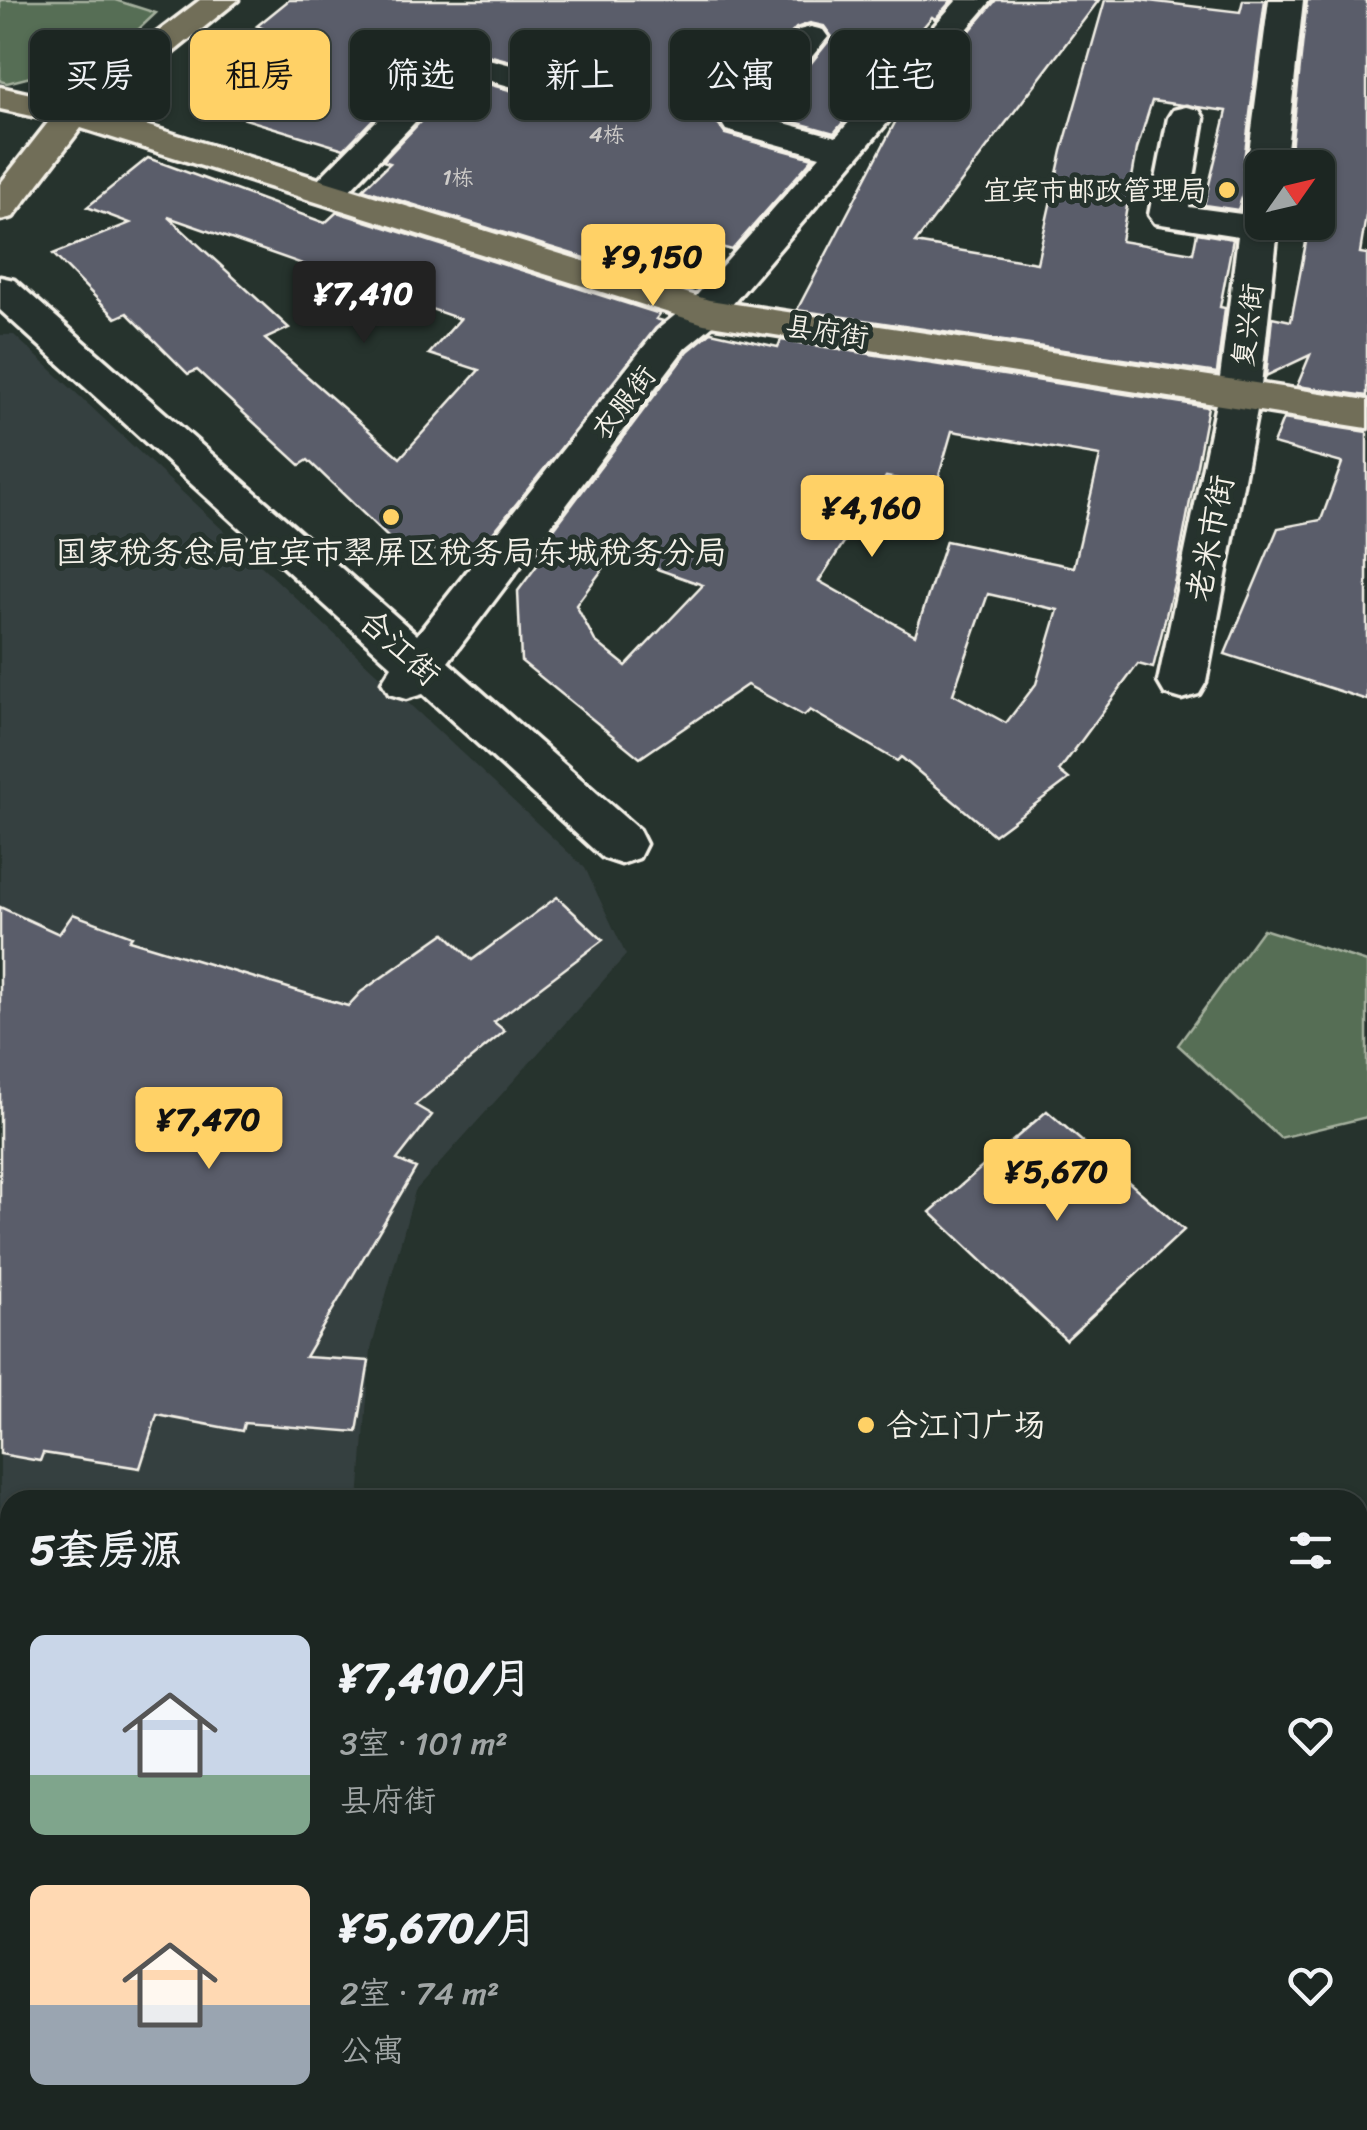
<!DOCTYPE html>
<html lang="zh">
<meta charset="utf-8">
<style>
body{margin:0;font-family:Sriracha,"LXGW WenKai TC",sans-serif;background:#29322f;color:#f1f3f6;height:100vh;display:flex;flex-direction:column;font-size:38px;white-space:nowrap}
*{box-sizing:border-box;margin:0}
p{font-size:32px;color:#a0a5a5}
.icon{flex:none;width:55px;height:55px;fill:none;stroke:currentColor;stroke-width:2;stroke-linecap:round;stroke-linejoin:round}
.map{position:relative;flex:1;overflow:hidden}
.drawer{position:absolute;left:0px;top:1490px;width:1368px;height:640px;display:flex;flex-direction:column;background:#1c2622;border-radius:30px 30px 0 0;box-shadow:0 2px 8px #0004,0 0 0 2px #3a4340}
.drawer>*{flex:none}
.top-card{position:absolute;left:30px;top:30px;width:1308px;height:90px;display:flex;gap:20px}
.needle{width:65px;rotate:56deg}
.controls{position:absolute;left:1245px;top:150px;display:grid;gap:20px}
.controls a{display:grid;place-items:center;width:90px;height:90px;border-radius:15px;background:#1c2622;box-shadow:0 2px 8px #0004,0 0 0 2px #3a4340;font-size:50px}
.price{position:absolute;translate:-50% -85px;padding:0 22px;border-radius:10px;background:#ffd166;color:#111;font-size:32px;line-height:65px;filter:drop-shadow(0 2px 5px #0008)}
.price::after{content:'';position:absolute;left:50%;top:60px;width:30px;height:22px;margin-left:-15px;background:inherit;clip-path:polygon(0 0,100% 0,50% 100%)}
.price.on{background:#222;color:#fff}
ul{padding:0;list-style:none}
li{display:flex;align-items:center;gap:30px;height:250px;padding:0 30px}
li span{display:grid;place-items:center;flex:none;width:280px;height:200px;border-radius:15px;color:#555}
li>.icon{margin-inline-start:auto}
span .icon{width:120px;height:120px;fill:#fffc;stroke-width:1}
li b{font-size:42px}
h2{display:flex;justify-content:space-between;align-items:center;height:120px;padding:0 30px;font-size:42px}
.pill{padding:0 35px;border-radius:15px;background:#1c2622;box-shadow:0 2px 8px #0004,0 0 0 2px #3a4340;font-size:35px;line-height:90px}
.pill.on{background:#ffd166;color:#111}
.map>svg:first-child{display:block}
.built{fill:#364040}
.green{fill:#566e54;stroke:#a5b09e;stroke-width:2.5}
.water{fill:#4b6470;stroke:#8f9ca0;stroke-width:2.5}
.building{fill:#5a5d6b;stroke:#f4f1e8;stroke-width:2.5;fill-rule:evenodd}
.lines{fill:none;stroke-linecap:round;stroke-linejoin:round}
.major-tunnel{stroke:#455049;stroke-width:66;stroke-dasharray:66 34;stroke-linecap:butt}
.minor-casing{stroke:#f4f1e8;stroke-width:7}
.major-casing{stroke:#f4f1e8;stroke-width:7}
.minor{fill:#26332d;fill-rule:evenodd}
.major{fill:#716e59;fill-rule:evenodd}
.poi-dot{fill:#ffd166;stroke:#26332d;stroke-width:4}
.labels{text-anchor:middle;stroke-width:10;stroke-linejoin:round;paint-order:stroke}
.far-number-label{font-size:22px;fill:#ceccc9}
.far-poi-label{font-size:28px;fill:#f4f1e8;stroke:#26332d;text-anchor:end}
.far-street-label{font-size:28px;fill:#f4f1e8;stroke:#26332d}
.street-label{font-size:32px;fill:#f4f1e8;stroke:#26332d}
.poi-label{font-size:32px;fill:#f4f1e8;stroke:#26332d}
</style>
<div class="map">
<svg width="1367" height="2130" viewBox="0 0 1367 2130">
<rect width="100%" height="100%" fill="#26332d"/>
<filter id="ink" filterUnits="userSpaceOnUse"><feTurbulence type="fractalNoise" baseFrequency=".01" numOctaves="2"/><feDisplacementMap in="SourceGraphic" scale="20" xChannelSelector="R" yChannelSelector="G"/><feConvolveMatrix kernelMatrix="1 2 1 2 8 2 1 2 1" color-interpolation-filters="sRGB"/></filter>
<g filter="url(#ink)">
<polygon class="built" points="0,335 14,335 585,868 626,955 415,1191 371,1349 359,1500 10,1500 10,1817 0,1817"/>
<g class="green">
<polygon points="0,0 115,0 156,13 109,57 7,83 0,81"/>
<polygon points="1263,929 1367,962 1367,1117 1280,1138 1178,1045"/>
</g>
<polygon class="water" points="1367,2025 1367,2130 264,2130 310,2120 1358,2120 1358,2027"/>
<g class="building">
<polygon points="289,0 952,0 935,19 932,17 834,133 769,115 832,37 824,26 810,23 796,28 723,112 718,124 725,134 813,158 732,250 717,246 682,288 363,189 390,163 383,161 463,77 613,119 628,116 635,106 628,92 454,46 440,50 344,149 245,119 267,99 200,75 262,28 257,26"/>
<polygon points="996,0 1099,0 915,243 1037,263 1062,151 1105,0 1140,0 1240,12 1243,0 1265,0 1243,168 1250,178 1262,183 1245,188 1238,210 1204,205 1227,111 1152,101 1137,149 1121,241 1193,253 1197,233 1233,239 1220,307 1225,308 1217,373 797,310 900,113"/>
<polygon points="1307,0 1367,0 1367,210 1360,253 1367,254 1367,396 1297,386 1310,355 1266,376 1272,317 1291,321 1308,232 1282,227 1282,222 1318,222 1318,168 1289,168"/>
<path d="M148,158l177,65 12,-11 323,102 -4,5 7,2 -187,233 -79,-8 -89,-86 -8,5 -103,-95 -9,4 -61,-61 -11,5 -63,-64 77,-31 -43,-16zM168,217l292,102 -31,35 50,16 -79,88 -135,-119 24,-11z"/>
<path d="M711,332l67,15 3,-7 427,67 -32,168 -23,93 -15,-4 -79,107 10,8 -75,56 -93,-78 -4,4 -87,-51 -6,6 -57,-31 -107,73 -119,-97 -3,-70 23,-31 -10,-1 157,-208zM952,431l148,25 -26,111 -128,-26 -31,94 -96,-54 67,-104 50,9zM614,554l89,31 -77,81 -31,-25 -19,-36zM988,594l70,16 -22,74 -30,39 -53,-29z"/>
<polygon points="1283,419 1367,432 1367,700 1225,654 1278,528 1321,520 1342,463 1273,444"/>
<polygon points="557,897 603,940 494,1022 505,1031 415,1105 432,1115 397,1160 416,1168 305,1357 369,1361 357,1432 244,1423 242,1431 157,1415 140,1468 43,1453 40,1461 0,1454 0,907 59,934 73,914 132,936 129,940 348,1006 361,992 445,933 472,960"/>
<polygon points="1047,1111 1184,1230 1066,1340 930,1212"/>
</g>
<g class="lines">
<g class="major-tunnel">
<polyline points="1358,1609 1367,1599"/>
<polyline points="1358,1715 1367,1707"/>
</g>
<defs>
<g id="minor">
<polygon points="957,0 992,0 718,321 685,348 448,662 639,830 646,844 639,858 621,864 603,858 423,694 406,699 389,694 382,682 392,666 0,310 0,277 14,280 417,635 657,330 690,303 820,156 726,130 721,122 726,114 799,30 811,27 823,30 828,37 762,117 836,137"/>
<polygon points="1269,0 1303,0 1285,168 1262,168 1262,178 1253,176 1247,168"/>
<polygon points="455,50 627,96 632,104 627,112 614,115 462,73 340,200 327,203 314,200 308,192 314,184 443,53"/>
<polygon points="1186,107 1199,110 1204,118 1189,207 1241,214 1249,189 1262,186 1262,222 1278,222 1278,228 1260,394 1206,682 1199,694 1182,699 1165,694 1158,682 1218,394 1238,236 1155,223 1149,215 1168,118 1173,110"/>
</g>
<g id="major">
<polygon points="200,0 238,0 100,111 709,300 1367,400 1367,428 704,324 81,128 13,217 0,220 0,184 50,120 0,109 0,87 66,102"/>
<polygon points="10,1787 10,1857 0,1858 0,1788"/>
<polygon points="0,1877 10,1878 10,1950 0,1949"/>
</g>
</defs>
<use href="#minor" class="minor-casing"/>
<use href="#major" class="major-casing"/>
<use href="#minor" class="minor"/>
<use href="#major" class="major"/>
</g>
</g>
<g class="poi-dot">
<circle cx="1227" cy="190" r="10"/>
<circle cx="391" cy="517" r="10"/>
<circle cx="866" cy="1425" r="10"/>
</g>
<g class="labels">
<g class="far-number-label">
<text x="607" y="142">4栋</text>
<text x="458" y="185">1栋</text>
</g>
<g class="far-poi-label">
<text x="1207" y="200">宜宾市邮政管理局</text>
</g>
<g class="far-street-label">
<text transform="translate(1247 325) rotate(-83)" y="10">复兴街</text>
<text transform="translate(827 331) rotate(9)" y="10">县府街</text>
<text transform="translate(623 402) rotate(-52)" y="10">衣服街</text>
</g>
<g class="street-label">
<text transform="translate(1210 538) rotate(-79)" y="11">老米市街</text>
<text transform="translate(400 647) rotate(42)" y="11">合江街</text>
</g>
<g class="poi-label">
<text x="391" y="563">国家税务总局宜宾市翠屏区税务局东城税务分局</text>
<text x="886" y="1436" text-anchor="start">合江门广场</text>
</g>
</g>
</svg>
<div class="controls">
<a><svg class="needle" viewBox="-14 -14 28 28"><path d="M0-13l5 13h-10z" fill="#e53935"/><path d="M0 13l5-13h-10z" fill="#a0a5a5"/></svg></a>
</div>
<b class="price" style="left:653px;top:309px">¥9,150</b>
<b class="price on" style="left:364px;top:346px">¥7,410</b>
<b class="price" style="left:872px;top:560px">¥4,160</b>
<b class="price" style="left:209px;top:1172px">¥7,470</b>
<b class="price" style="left:1057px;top:1224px">¥5,670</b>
<div class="top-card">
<a class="pill">买房</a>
<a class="pill on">租房</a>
<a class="pill">筛选</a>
<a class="pill">新上</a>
<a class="pill">公寓</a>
<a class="pill">住宅</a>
</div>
<section class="drawer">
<h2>5套房源<svg class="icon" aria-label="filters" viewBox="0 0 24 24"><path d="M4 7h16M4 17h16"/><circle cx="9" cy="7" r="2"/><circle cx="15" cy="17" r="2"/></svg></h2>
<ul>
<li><span style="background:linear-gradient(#c9d6e8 70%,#7fa58c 0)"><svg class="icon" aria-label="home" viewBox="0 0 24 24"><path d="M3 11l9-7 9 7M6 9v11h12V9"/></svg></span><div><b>¥7,410/月</b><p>3室 · 101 m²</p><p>县府街</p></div><svg class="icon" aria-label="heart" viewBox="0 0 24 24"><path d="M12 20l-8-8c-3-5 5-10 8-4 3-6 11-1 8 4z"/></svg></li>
<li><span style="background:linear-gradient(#ffd9b3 60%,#9aa5b1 0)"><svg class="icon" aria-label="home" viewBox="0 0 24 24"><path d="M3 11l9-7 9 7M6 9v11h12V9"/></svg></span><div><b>¥5,670/月</b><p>2室 · 74 m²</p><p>公寓</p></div><svg class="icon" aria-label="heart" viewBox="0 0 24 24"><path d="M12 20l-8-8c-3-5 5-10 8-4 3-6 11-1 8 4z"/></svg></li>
</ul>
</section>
</div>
